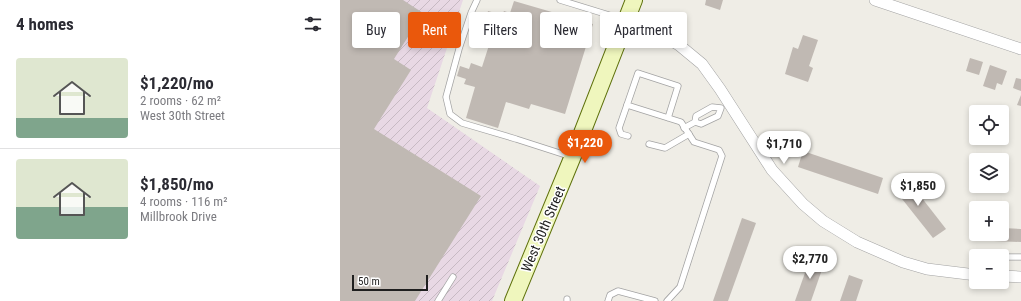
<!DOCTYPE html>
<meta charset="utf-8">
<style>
body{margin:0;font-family:"Roboto Condensed",sans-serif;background:#f2f2f3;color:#2b2b33;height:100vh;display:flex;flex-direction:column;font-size:15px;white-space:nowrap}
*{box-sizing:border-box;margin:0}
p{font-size:13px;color:#7c7c81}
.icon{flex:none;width:22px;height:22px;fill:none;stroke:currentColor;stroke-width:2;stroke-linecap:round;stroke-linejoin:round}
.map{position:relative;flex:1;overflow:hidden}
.details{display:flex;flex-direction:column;background:#fff;width:340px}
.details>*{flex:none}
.guide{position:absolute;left:12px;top:12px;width:380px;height:36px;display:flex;gap:8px}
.buttons{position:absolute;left:629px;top:105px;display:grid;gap:8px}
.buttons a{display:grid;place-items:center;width:40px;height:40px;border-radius:4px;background:#fff;box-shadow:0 2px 6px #0003;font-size:20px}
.scale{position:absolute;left:12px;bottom:10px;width:76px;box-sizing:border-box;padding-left:4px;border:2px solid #1f1f1f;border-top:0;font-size:11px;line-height:14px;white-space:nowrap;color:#1f1f1f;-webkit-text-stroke:3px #fff;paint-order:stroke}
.price{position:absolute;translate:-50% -34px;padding:0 9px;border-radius:14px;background:#fff;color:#222;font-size:13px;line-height:26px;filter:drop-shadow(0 1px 2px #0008)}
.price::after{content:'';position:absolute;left:50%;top:24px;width:12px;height:9px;margin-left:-6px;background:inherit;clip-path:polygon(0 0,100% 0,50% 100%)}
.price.current{background:#ea580c;color:#fff}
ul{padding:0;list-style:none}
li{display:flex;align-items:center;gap:12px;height:100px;padding:0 16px}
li+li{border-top:1px solid #e1e1e2}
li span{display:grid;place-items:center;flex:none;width:112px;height:80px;border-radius:4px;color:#555}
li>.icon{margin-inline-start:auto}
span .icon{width:48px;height:48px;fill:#fffc;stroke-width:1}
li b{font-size:17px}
h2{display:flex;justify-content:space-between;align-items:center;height:48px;padding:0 16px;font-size:17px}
.pill{padding:0 14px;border-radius:4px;background:#fff;box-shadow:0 2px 6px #0003;font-size:14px;line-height:36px}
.pill.current{background:#ea580c;color:#fff}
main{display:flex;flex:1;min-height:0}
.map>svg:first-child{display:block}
.industrial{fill:url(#industrial-furrows)}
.building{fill:#c0b9b3}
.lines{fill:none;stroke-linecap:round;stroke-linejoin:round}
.lane-casing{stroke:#a3a3a3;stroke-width:7}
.street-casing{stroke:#a3a3a3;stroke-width:12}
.secondary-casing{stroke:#5e710b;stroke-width:18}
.lane{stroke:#fff;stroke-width:5.5}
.street{stroke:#fff;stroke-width:11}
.secondary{stroke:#eff6bd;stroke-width:16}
.labels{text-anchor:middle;stroke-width:3;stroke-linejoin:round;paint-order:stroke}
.street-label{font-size:14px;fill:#1f1f1f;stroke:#fff}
</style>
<main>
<section class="details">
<h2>4 homes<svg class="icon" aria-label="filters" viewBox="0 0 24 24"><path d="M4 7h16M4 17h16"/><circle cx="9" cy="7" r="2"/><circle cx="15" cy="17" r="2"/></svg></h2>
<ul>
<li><span style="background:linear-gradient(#dfe7d0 75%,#7fa58c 0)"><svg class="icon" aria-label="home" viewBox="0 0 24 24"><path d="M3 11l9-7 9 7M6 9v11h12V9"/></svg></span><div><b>$1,220/mo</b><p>2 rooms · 62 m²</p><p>West 30th Street</p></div></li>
<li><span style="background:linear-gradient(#dfe7d0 60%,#7fa58c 0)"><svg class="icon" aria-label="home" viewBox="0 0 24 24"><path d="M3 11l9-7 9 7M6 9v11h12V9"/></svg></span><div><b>$1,850/mo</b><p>4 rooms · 116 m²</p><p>Millbrook Drive</p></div></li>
</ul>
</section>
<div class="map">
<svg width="681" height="301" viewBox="0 0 681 301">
<defs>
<pattern id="industrial-furrows" width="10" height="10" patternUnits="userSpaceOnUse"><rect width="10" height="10" fill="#e8d8e4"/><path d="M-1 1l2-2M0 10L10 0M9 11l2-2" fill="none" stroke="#c7b9c3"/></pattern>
</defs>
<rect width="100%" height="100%" fill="#efede6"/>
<polygon class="industrial" points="0,0 123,0 87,108 200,186 152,301 0,301"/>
<g class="building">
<polygon points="0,0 63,0 83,13 54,59 71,70 34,129 141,196 75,301 0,301"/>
<polygon points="366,0 383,0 380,10 365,5"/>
<polygon points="174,1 253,24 225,114 191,104 189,109 166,102 158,128 126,118 135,87 124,84 126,79 117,76 120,66 129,69 131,63 142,67 151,39 136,35 142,17 146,18 148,11 162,15 164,11 170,13"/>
<polygon points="463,35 478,40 469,66 473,68 468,82 445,74 453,47 458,49"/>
<polygon points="630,58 643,62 639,75 626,71"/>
<polygon points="650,65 667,71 662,85 657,83 655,90 643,86"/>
<polygon points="676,78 681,79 681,91 673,88"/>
<polygon points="681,95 681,106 677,105"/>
<polygon points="463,151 543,178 538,194 458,167"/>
<polygon points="564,175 606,229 593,238 551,185"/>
<polygon points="402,218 416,223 388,301 373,301"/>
<polygon points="631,227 636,227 636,234 662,234 662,228 681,229 681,242 630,240"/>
<polygon points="471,256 485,261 471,301 455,301"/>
<polygon points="509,275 523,280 516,301 500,301"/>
</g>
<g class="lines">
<defs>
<g id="lane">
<polyline points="137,0 131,13 119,49 106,97 110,114 122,123 176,139 232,157"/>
<polyline points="220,0 285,20"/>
<polyline points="287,105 279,128 281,134 288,136"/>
<polyline points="344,128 355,122 356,116 372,107 381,108 378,116 361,124 355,122"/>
<polyline points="309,144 325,148 349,134"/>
<polyline points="662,257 681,257"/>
<polyline points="634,275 634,258 636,258"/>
<polyline points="98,301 113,277"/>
<polyline points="227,301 227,299"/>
<polyline points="268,301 270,295 278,291 315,301"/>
<polyline points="327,301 340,287 382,156 379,150 354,142 341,122 287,105 298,73 338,86 328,118"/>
</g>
<g id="street">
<polyline points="535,0 681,49"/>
<polyline points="288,16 339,45 362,64 380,89 432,170 463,204 483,221 517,242 563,262 587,269 636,275"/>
<polyline points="662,276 681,277"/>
</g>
<polyline id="secondary" points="173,301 235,151 294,0"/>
</defs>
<use href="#lane" class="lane-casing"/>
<use href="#street" class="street-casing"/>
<use href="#secondary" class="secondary-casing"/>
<use href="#lane" class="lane"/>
<use href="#street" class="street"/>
<use href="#secondary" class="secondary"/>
</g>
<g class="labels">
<g class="street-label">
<text transform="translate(203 229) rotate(-67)" y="5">West 30th Street</text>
</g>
</g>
</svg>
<div class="buttons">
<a><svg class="icon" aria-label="locate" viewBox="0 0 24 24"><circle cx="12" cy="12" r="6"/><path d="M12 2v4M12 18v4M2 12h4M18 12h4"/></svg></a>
<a><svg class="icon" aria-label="layers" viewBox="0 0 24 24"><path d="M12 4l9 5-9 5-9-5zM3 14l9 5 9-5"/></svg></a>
<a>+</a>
<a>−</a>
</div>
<div class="scale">50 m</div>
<b class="price current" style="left:245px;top:164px">$1,220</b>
<b class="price" style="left:444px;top:165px">$1,710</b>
<b class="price" style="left:578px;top:207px">$1,850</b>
<b class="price" style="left:470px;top:280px">$2,770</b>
<div class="guide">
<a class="pill">Buy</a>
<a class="pill current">Rent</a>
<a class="pill">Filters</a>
<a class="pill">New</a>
<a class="pill">Apartment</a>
</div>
</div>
</main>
